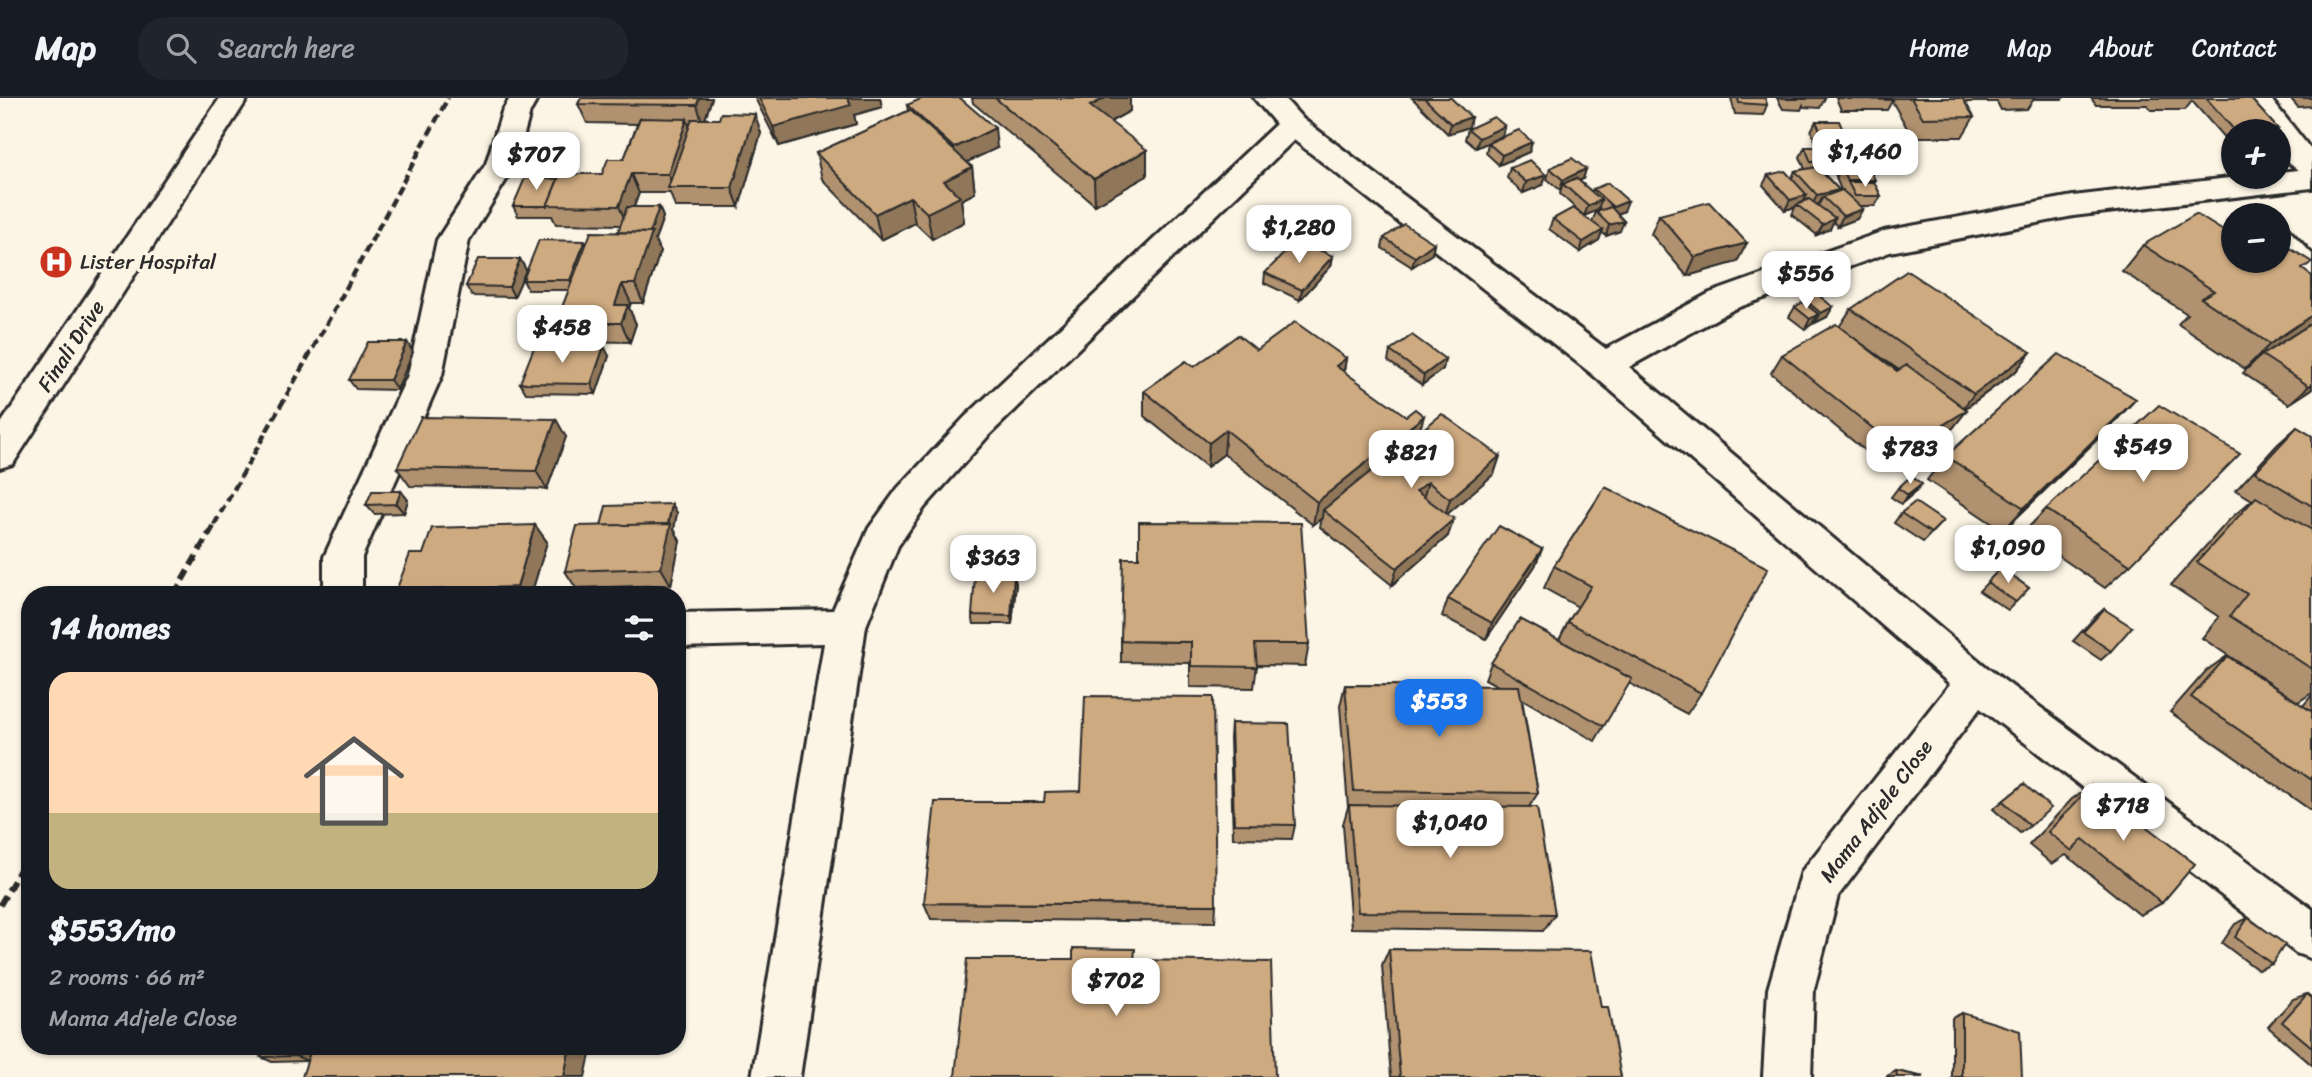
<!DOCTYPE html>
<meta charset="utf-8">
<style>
body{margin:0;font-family:Sriracha,sans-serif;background:#20242c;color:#f1f3f6;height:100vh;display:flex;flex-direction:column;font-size:26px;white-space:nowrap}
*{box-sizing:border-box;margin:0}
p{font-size:23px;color:#9ea1a6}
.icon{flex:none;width:38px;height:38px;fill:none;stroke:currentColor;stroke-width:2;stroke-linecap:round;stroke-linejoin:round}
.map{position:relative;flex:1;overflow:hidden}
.details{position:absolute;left:21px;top:488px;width:665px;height:469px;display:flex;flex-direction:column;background:#171b24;border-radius:28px;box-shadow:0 2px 5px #0004}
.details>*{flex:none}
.fabs{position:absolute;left:2221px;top:21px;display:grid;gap:14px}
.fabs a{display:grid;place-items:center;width:70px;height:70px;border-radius:50%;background:#171b24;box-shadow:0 2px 5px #0004;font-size:35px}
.price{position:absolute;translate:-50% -60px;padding:0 16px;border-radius:14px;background:#fff;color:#222;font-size:23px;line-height:46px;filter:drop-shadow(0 2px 4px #0008)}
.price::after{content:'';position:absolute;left:50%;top:42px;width:21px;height:16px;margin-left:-10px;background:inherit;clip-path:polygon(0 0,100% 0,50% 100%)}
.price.selected{background:#1a73e8;color:#fff}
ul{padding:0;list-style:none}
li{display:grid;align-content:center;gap:14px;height:371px;padding:0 28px}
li+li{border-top:2px solid #363941}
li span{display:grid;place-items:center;height:217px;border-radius:21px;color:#555}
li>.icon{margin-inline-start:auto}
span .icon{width:126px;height:126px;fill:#fffc;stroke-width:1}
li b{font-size:30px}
h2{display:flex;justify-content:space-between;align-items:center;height:84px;padding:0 28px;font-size:30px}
header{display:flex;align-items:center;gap:42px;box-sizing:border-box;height:98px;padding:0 35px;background:#171b24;border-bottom:2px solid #363941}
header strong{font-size:33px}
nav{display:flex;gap:38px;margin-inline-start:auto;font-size:24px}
.search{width:490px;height:63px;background:#20242c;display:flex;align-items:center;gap:18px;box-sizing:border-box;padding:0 24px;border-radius:28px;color:#9ea1a6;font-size:26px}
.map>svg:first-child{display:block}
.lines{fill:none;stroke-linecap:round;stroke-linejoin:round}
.minor-casing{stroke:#2b2b2b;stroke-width:6}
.minor{fill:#fcf5e5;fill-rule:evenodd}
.rail-far1{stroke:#2b2b2b;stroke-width:4.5;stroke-dasharray:9 4.5;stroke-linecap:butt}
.rail{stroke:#2b2b2b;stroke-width:6;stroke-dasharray:11 6;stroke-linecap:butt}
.wall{fill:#b1926f;stroke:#2b2b2b;stroke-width:2;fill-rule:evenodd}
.shaded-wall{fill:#90775a;stroke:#2b2b2b;stroke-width:2}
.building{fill:#ceaa81;stroke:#2b2b2b;stroke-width:2}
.labels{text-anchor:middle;stroke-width:7;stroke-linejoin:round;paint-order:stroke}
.poi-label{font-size:21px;fill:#2b2b2b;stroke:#fcf5e5;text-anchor:start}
.street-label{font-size:21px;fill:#2b2b2b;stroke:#fcf5e5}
</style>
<header>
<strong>Map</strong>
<div class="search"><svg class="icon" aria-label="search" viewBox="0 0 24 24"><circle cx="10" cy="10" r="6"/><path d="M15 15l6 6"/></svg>Search here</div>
<nav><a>Home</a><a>Map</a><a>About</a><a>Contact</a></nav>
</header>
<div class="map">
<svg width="2312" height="979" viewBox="0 0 2312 979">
<rect width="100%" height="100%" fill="#fcf5e5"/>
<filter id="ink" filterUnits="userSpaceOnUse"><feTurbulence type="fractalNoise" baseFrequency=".0143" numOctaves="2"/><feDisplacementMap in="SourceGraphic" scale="14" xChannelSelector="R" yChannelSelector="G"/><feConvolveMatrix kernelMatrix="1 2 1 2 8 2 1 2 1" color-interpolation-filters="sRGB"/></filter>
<g filter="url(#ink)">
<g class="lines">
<defs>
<g id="minor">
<polygon points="220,0 248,0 13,366 0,370 0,327"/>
<polygon points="510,0 538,0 530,14 516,66 469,142 442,277 362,459 362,497 324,497 324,459 408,277 437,142 486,66 502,14"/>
<path d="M1254,0h30l19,21 303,230 104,-56 174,-62 189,-35 165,-19h40v-5l21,-2c-18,-11 -21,-19 -21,-39h-13l-24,-33h29l42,53v37l-239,28 -183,36 -156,57 -105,58 361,303 322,239v50l-16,-6 -316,-245 -142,188 -24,93 -3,88h-48l5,-88 34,-118 148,-187 -358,-310 -298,-234 -305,295 -65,73 -26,38 -32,80 -66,451h-48l72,-434 -147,4v-34l156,-3 36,-82 29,-40 67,-71 311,-293z"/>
<polygon points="2278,129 2289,132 2312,156 2312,187 2301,184 2278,160"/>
</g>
</defs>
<use href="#minor" class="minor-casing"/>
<use href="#minor" class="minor"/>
<polyline class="rail-far1" points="214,427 336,209 448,0"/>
<g class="rail">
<polyline points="174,497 215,425"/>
<polyline points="0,807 30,754"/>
</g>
</g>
<g class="wall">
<polygon points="581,0 712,0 705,21 761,35 739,109 675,109 670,95 639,95 634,109 659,109 663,119 655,142 660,154 643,205 631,205 629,210 636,226 630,244 566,243 556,225 569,192 528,192 523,182 585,143 586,146 618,134 621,127 556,126 552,118 518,118 513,108 558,81 602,76 624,61 637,26 587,25 578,6"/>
<polygon points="755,0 880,0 882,9 854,17 856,26 779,48"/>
<polygon points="972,0 1130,0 1130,13 1110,24 1147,78 1095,107 973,5"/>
<polygon points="1412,0 1451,0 1469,29 1448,36"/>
<polygon points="1731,0 1765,0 1767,7 1763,17 1735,16"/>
<polygon points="1777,0 1825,0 1820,10 1804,9 1803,7 1801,12 1783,11"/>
<polygon points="1836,0 2063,0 2062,1 2034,1 2027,11 2001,12 1997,4 1965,4 1974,19 1962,39 1912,39 1892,3 1887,12 1841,12"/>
<polygon points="2091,0 2250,0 2278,31 2276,33 2233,33 2233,43 2227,43 2192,3 2185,12 2151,12 2147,7 2096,7"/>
<polygon points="2290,0 2312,0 2312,8 2298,9"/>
<polygon points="907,7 997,50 966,64 972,69 975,95 961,102 964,124 932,141 915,125 881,142 822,81 816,55 908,13"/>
<path d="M1816,23l32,20 -5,9 19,16 -1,2 14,12 -1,2 7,14 -6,10h-15l-3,13 -19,7 -5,-4 -3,7 -13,6 -25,-20 3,-8 -10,3 -22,-25 5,-10 24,3 3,-7 10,-2 -5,-12 5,-10h13l-7,-16zM1833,71l3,7h1l-1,2 5,12h2v1l-5,1 1,-2 -17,-18h9z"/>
<polygon points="1468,31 1502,38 1476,50 1465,41"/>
<polygon points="1488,45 1529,54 1499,67 1486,55"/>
<polygon points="1510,70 1543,87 1523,95 1507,80"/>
<polygon points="1550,70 1586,71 1583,81 1579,83 1592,94 1593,91 1624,113 1618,116 1620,133 1606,138 1602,134 1599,142 1580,154 1549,131 1553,121 1592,124 1596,114 1601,112 1598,109 1598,112 1584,118 1560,96 1561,91 1560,92 1547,81"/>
<polygon points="1659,117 1737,164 1687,178 1651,136"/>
<polygon points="2233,139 2304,173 2312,291 2289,306 2243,275 2254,264 2245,271 2178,226 2187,216 2122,173 2143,147"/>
<polygon points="1384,140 1434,145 1432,156 1412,169 1382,150"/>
<polygon points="1333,158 1331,168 1300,202 1264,185 1265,175"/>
<polygon points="520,161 526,172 514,199 472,198 466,188"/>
<polygon points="1805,202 1827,219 1815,225 1814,223 1812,226 1805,231 1789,219 1795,209 1803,205"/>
<path d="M1851,211l180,43 -15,19 -51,38 2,1 -14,18 -66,41 -116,-96 11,-18 57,-28zM1844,233l55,39 -2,1z"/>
<polygon points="407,244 413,254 397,292 356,291 349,282"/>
<polygon points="1257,252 1346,260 1344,274 1419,335 1500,358 1494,376 1447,416 1448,438 1392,487 1320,429 1322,420 1313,427 1224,356 1207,369 1144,318 1144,293 1194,269"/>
<polygon points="1390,253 1445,261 1443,271 1422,287 1388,263"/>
<polygon points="609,258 596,296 526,295 520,285"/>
<polygon points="2113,326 2003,433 1927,382 1946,358"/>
<polygon points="2297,329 2312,338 2312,595 2298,604 2202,540 2219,519 2171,487 2229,422 2252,402 2236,392 2277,347"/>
<polygon points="566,339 547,391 410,388 397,370"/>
<polygon points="1605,389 1701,595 1687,616 1629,585 1595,643 1522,601 1538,695 1529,709 1555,816 1543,833 1351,830 1343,726 1348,709 1340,608 1345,587 1498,588 1485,581 1491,565 1559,542 1568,524 1578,509 1544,490 1554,468"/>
<polygon points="1898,390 1914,395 1901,406 1891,399"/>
<polygon points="401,393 408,402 404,415 374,416 366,407"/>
<polygon points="672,406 677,415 674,431 680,443 671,487 576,490 565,473 601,428"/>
<polygon points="2046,411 2130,467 2105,490 2024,434"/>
<polygon points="1901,415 1943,423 1923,444 1894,425"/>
<polygon points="535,427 547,444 531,497 399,497 396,493"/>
<polygon points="1542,451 1535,468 1486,541 1442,518 1448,501"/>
<polygon points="2001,470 2029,490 2008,512 1979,493"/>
<polygon points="1014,477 1016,486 1012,526 974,526 972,517"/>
<polygon points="2104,511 2111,553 2101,562 2073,543 2095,519"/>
<polygon points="1121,543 1309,546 1305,568 1257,567 1254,590 1190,589 1190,565 1121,564"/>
<polygon points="2227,558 2303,608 2312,597 2312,713 2170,614 2206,573"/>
<polygon points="1231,625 1295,727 1292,741 1233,740 1230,640"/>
<polygon points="2024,686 2030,728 2020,735 1993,711"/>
<polygon points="2092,687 2162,805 2140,817 2066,757 2052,766 2029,747 2072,701"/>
<polygon points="924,805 1216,807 1215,824 931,821"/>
<polygon points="2248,820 2272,866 2258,872 2222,845 2235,826"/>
<polygon points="1389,851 1601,909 1621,979 1391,979 1382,867"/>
<polygon points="2307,896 2312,900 2312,967 2268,929 2293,901"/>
<polygon points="1962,915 2022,979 1952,979 1952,920"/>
<polygon points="312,948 307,963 272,964 261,959"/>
<polygon points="1896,973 1924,979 1887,979 1887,978"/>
</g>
<g class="shaded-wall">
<polygon points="699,0 712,0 703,27 697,7"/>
<polygon points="846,0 880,0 882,9 854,17 856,26 779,48 773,29"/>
<polygon points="1105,0 1130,0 1130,13 1091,34 1090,8"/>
<polygon points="755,16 761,35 739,109 732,90"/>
<polygon points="1471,19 1469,29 1448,36 1451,26"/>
<polygon points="687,21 693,40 673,90 668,76"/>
<polygon points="1505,28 1502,38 1476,50 1479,40"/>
<polygon points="995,30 997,50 957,69 954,50"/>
<polygon points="1532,44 1529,54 1499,67 1502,57"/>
<polygon points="1147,52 1147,78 1095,107 1094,81"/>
<polygon points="972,69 975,95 961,102 964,124 932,141 927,115 944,83"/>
<polygon points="1586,71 1583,81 1566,89 1563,86 1560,92 1563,82"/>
<polygon points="631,76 639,95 627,127 619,108"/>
<polygon points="1546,77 1543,87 1523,95 1526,84"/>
<polygon points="1839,92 1833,103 1823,99 1819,106 1812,108 1817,97"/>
<polygon points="1807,97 1802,108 1797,107 1795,109 1785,112 1790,102"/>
<polygon points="910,99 915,125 881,142 875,116"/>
<polygon points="1601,102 1598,112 1584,118 1588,108"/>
<polygon points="1628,103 1624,113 1609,120 1613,109"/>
<polygon points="659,109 663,119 655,142 660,154 643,205 635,186 648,139"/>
<polygon points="1863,111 1857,121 1838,128 1843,118"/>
<polygon points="1835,120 1830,131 1817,137 1823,127"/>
<polygon points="1624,123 1620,133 1606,138 1609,127"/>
<polygon points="1603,132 1599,142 1580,154 1583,144"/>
<polygon points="585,143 590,153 575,192 570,182"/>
<polygon points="1434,145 1432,156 1412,169 1415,159"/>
<polygon points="1747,145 1737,164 1687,178 1695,159"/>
<polygon points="1333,158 1331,168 1300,202 1302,192"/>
<polygon points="520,161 526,172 514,199 509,189"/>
<polygon points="622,186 631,205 629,210 636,226 630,244 621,225 615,207"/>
<polygon points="1833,209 1827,219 1815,225 1821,215"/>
<polygon points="1818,216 1812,226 1805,231 1810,221"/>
<polygon points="2312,217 2312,225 2262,257 2254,264 2245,271 2270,246"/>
<polygon points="407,244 413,254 397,292 390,282"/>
<polygon points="604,248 609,258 596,296 591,286"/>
<polygon points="2031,254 2016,273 1960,314 1974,296"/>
<polygon points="1346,260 1342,285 1336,268"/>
<polygon points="1445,261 1443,271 1422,287 1424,277"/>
<polygon points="2312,286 2312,291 2289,306 2309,288"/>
<polygon points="2136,301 2113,326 2003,433 2024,410"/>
<polygon points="1967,312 1953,330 1887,371 1901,353"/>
<polygon points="1424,318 1417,342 1323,412 1322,420 1313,427 1317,404"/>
<polygon points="556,321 566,339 547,391 536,373"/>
<polygon points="1226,332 1224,356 1207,369 1209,345"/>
<polygon points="1500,358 1494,376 1445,418 1450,401"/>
<polygon points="1428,384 1423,401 1416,393"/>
<polygon points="1922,386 1914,395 1901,406 1908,397"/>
<polygon points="401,393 408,402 404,415 396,406"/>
<polygon points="672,406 677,415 674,431 680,443 671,487 661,470"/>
<polygon points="1454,421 1448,438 1392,487 1397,470"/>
<polygon points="535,427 547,444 531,497 522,497 517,489"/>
<polygon points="1542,451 1535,468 1486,541 1492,525"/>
<polygon points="1014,477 1016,486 1012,526 1011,518"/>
<polygon points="299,948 312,948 307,963 296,958"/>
<polygon points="570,948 592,948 585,979 564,979"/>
</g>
<g class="building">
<polygon points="581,0 699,0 697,7 578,6"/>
<polygon points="759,0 847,0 851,7 773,29"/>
<polygon points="923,0 960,0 995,30 954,50 907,7"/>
<polygon points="995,0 1105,0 1090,8 1147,52 1094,81"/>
<polygon points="1424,0 1451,0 1471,19 1451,26"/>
<polygon points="1738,0 1765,0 1767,7 1739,5"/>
<polygon points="1787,0 1805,0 1806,1 1787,1"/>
<polygon points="1846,0 1892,0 1893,2 1847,1"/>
<polygon points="1911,0 1962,0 1974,19 1923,20"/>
<polygon points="2206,0 2250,0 2278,31 2235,33"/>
<polygon points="910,12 972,69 944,83 960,99 927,115 910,99 875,116 816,55"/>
<polygon points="721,15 755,16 732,90 668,90 692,21 719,21"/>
<polygon points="1494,19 1505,28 1479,40 1468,31"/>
<polygon points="640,20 687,21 668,76 631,76 619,108 547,107 560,76 602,76 608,61 624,61"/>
<polygon points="1816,23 1839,23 1848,43 1825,43"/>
<polygon points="1519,32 1532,44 1502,57 1488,45"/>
<polygon points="1805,49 1829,49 1836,64 1811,64"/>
<polygon points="1834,52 1855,52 1862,68 1841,68"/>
<polygon points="1572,60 1586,71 1563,82 1550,70"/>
<polygon points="1530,62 1546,77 1526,84 1510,70"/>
<polygon points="1817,69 1839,92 1817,97 1795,73"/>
<polygon points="1841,70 1869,70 1875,82 1847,82"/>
<polygon points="1785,73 1807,97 1790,102 1768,77"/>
<polygon points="525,80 558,81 547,108 513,108"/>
<polygon points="1576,80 1601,102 1588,108 1563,86"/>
<polygon points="1848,84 1874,84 1881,98 1855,98"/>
<polygon points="1608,85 1628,103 1613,109 1593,91"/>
<polygon points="1842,92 1863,111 1843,118 1823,99"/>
<polygon points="1809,101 1835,120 1823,127 1797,107"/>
<polygon points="1709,104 1747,145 1695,159 1659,117"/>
<polygon points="627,109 659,109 650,135 618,134"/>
<polygon points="1611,109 1624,123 1609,127 1596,114"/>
<polygon points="1573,110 1603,132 1583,144 1553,121"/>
<polygon points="2196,116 2233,139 2233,163 2278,163 2278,143 2312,164 2302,171 2312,178 2312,217 2270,246 2201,200 2214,193 2143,147"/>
<polygon points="1404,126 1434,145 1415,159 1384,140"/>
<polygon points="591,134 652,135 635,186 622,186 615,207 628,207 621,225 556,225"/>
<polygon points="539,142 585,143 570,182 523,182"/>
<polygon points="1297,142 1333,158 1302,192 1265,175"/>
<polygon points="478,161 520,161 509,189 466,188"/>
<polygon points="1907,173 2031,254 1974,296 1851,211"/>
<polygon points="1817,196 1833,209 1821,215 1805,202"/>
<polygon points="1803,204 1818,216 1810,221 1795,209"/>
<polygon points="1295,224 1346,260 1336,268 1406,318 1415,311 1424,318 1317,404 1226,332 1209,345 1144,293 1186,263 1194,269 1238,237 1257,252"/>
<polygon points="2312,225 2312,286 2309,288 2262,257"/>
<polygon points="1836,226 1897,273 1907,267 1967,312 1901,353 1782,257"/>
<polygon points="1412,237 1445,261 1424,277 1390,253"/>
<polygon points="368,244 407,244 390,282 349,282"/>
<polygon points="535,247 604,248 591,286 520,285"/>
<polygon points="2059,256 2136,301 2024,410 1946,358"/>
<polygon points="2159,307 2240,356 2130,467 2046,411"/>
<polygon points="1442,316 1500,358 1450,401 1428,384 1416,393 1454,421 1397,470 1323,412"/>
<polygon points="421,319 556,321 536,373 397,370"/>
<polygon points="2297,329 2312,338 2312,408 2255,374"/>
<polygon points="1911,378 1922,386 1908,397 1898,390"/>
<polygon points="1605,389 1768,470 1701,595 1568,524 1591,488 1554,468"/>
<polygon points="372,393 401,393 396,406 366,407"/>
<polygon points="2256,399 2312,432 2312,571 2230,518 2247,496 2197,464"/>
<polygon points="1915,404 1943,423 1931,435 1901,415"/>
<polygon points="672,406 668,426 601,428 606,408"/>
<polygon points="1139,424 1301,425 1309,546 1255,546 1257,569 1191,568 1191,544 1121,543 1123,460 1139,460"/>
<polygon points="671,426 661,470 565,473 577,428"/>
<polygon points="535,427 517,489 396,493 410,456 423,456 432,430"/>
<polygon points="1499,428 1542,451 1492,525 1448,501"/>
<polygon points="2001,470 2029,490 2016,504 1987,484"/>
<polygon points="975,477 1014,477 1011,518 972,517"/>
<polygon points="2104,511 2132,529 2111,553 2083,534"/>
<polygon points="1520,521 1632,581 1604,628 1491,565"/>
<polygon points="2227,558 2311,613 2312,611 2312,682 2191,599"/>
<polygon points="1345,587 1519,588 1538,695 1354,693"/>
<polygon points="1085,598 1213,599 1216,807 924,805 935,704 1044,704 1045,694 1081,693"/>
<polygon points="1231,625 1289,626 1295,727 1234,726"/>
<polygon points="2024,686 2051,710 2030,728 2003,703"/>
<polygon points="2092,687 2195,766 2162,805 2083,741 2072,753 2048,734"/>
<polygon points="1349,707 1537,709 1555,816 1358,814"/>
<polygon points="2248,820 2285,846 2272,866 2235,839"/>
<polygon points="1073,850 1135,851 1134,862 1271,864 1275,979 955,979 967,861 1073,861"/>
<polygon points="1389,851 1591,853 1601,909 1608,909 1621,979 1400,979"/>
<polygon points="2307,896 2312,900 2312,949 2282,924"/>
<polygon points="1962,915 2020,933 2022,979 1962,979"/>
<polygon points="265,948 299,948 296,958 261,959"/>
<polygon points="312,948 570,948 564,979 302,979"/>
<polygon points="1896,973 1924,979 1897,979"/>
</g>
</g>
<defs>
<symbol id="hospital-disc" viewBox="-11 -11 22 22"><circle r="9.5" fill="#c8321e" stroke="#fcf5e5"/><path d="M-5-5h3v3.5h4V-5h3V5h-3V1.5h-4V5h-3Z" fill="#fff"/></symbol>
</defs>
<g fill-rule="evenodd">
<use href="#hospital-disc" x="37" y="145" width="38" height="38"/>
</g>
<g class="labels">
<g class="poi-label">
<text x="80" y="171">Lister Hospital</text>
</g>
<g class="street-label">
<text transform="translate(71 248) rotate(-57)" y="7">Finali Drive</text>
<text transform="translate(1876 713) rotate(-53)" y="7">Mama Adjele Close</text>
</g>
</g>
</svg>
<div class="fabs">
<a>+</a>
<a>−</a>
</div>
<b class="price" style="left:1865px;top:91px">$1,460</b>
<b class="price" style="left:536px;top:94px">$707</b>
<b class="price" style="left:1299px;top:167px">$1,280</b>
<b class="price" style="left:1806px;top:213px">$556</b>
<b class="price" style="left:562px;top:267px">$458</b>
<b class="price" style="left:2143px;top:386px">$549</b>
<b class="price" style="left:1910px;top:388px">$783</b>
<b class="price" style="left:1411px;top:392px">$821</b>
<b class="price" style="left:2008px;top:487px">$1,090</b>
<b class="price" style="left:993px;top:497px">$363</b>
<b class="price selected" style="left:1439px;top:641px">$553</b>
<b class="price" style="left:2123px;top:745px">$718</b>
<b class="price" style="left:1450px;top:762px">$1,040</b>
<b class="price" style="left:1116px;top:920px">$702</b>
<section class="details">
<h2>14 homes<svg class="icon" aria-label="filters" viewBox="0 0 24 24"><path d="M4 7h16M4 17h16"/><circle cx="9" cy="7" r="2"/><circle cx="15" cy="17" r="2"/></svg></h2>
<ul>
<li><span style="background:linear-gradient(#ffd9b3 65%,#c2b280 0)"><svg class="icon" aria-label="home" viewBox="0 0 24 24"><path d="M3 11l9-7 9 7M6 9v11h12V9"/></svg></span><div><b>$553/mo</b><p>2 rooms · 66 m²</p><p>Mama Adjele Close</p></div></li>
</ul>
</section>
</div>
